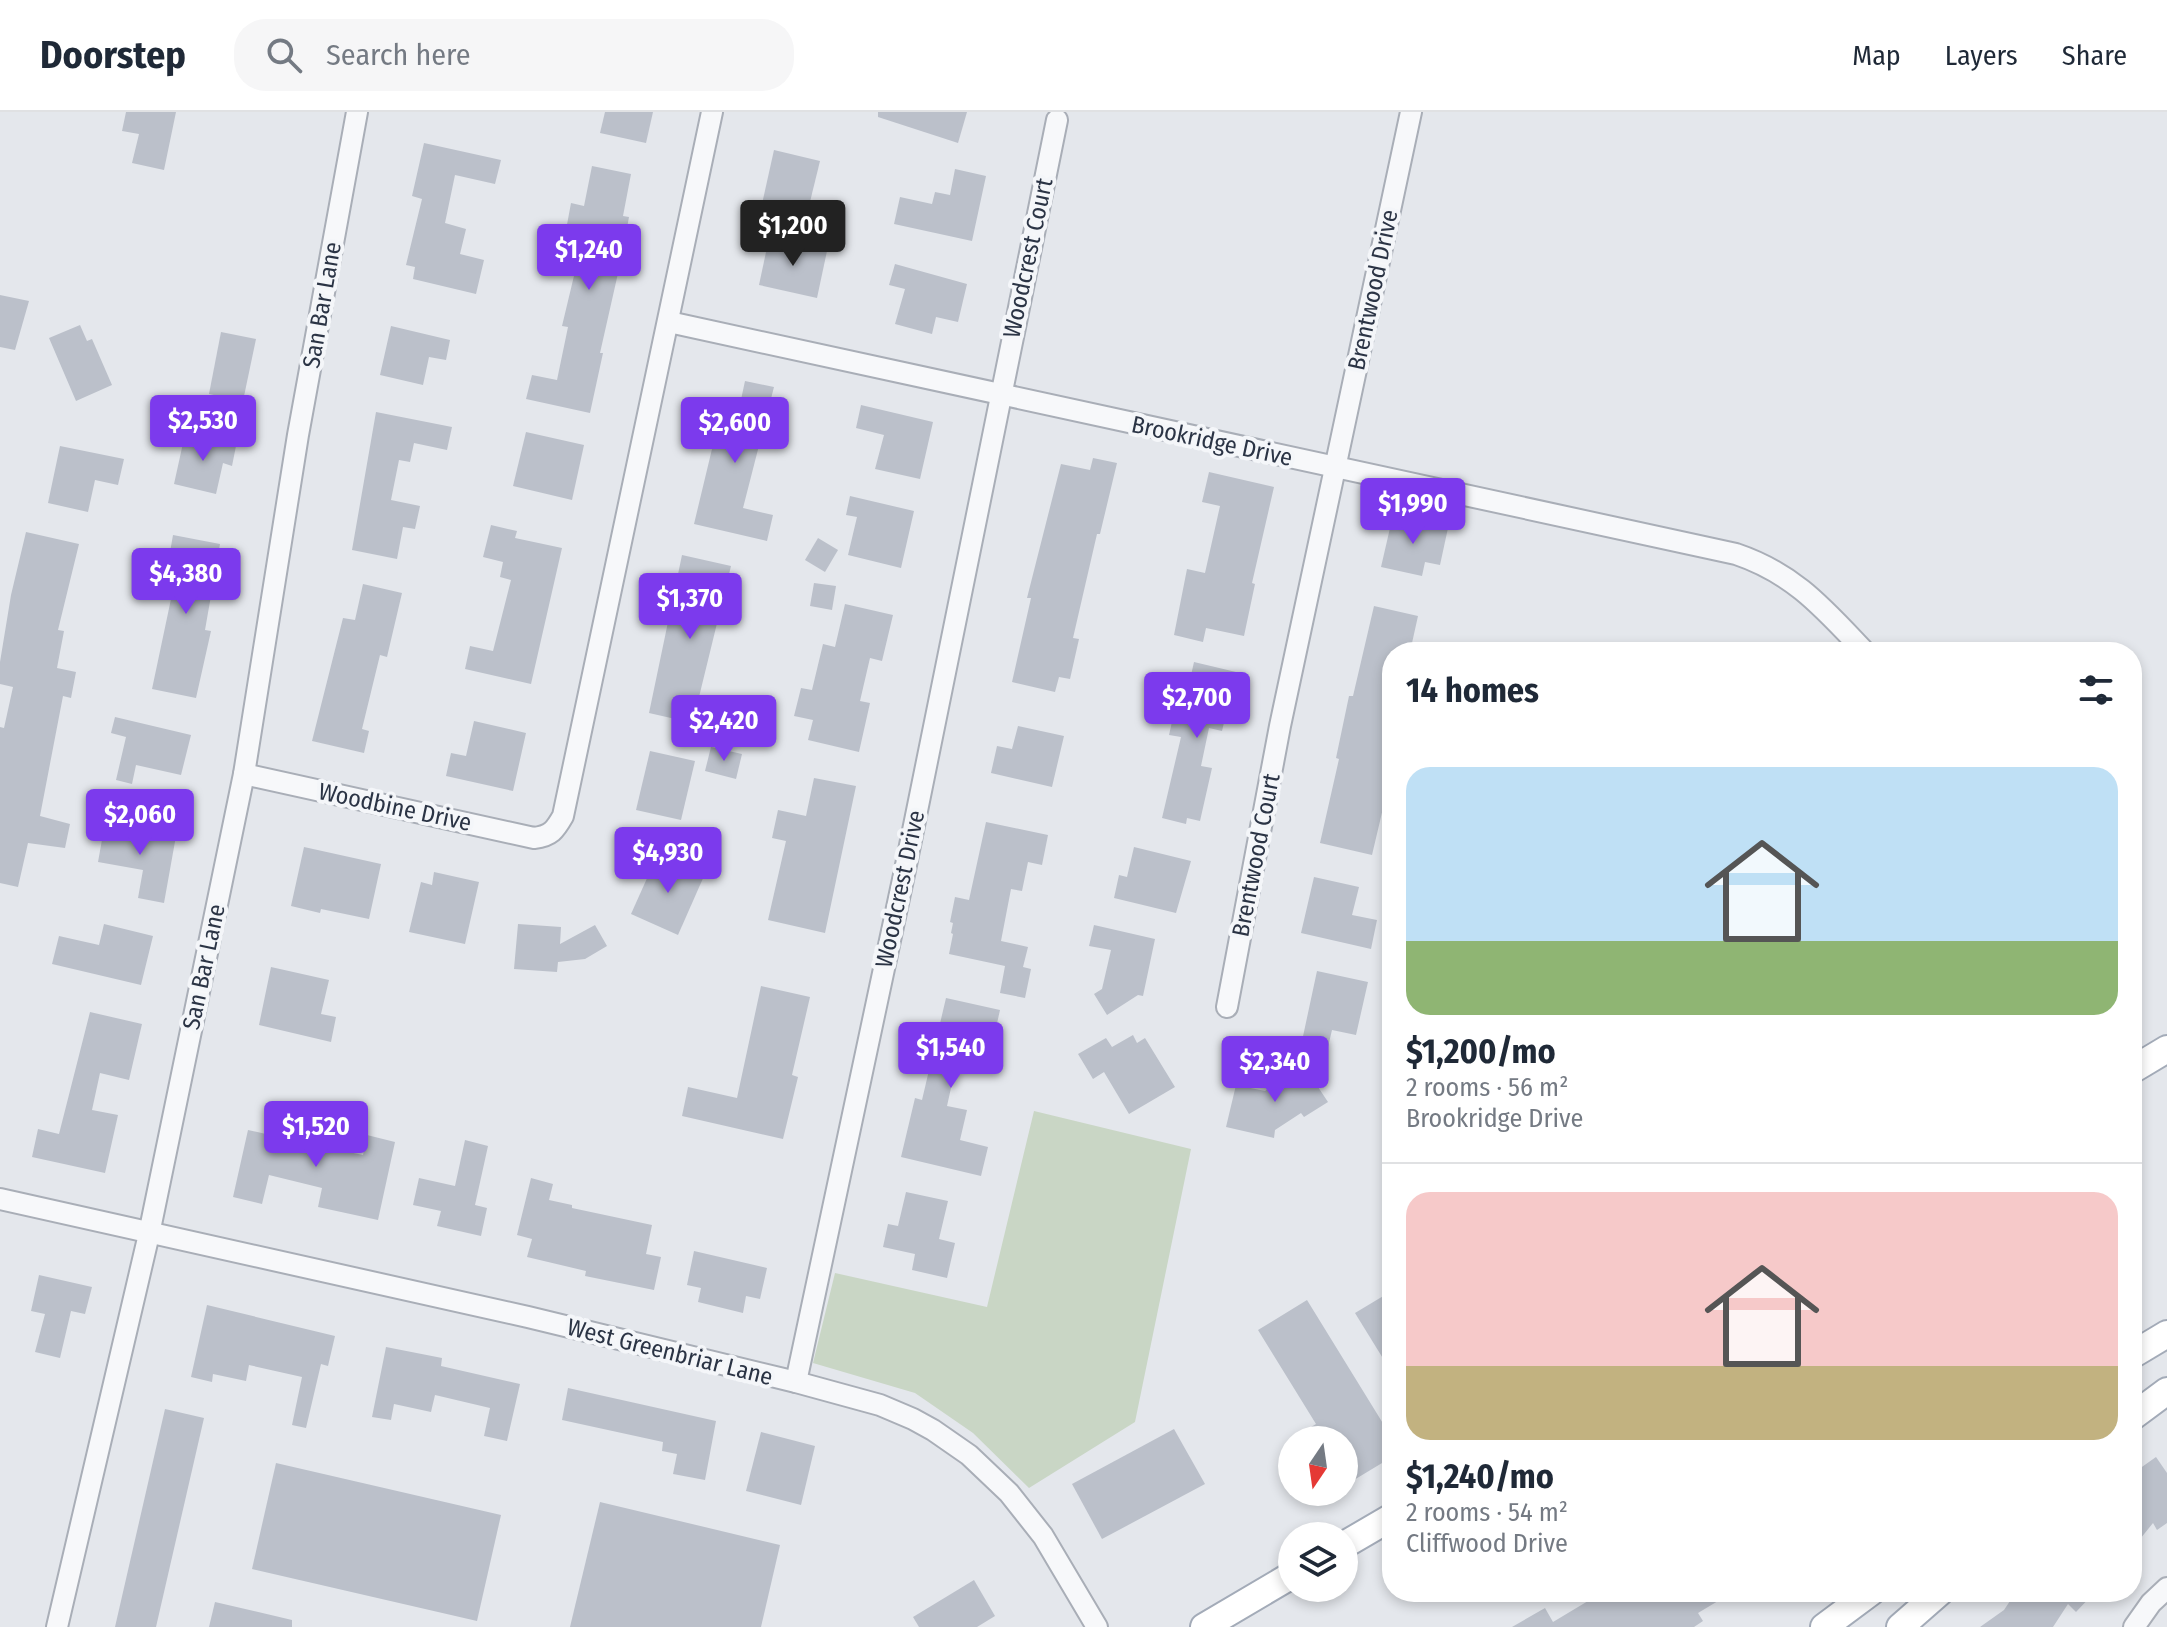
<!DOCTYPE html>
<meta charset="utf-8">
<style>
body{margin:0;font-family:"Fira Sans Condensed",sans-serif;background:#f6f6f7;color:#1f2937;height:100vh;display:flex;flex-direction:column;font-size:30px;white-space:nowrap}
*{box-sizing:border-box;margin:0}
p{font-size:26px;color:#747a83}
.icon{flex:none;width:44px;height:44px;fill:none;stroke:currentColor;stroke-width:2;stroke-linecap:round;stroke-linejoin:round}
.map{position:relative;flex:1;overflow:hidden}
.side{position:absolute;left:1382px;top:530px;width:760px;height:960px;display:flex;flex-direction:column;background:#fff;border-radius:32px;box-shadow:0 4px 12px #0003}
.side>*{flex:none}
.needle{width:52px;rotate:193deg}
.buttons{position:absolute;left:1278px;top:1314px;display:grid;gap:16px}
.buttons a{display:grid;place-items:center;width:80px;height:80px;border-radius:50%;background:#fff;box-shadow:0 4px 12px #0003;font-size:40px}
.price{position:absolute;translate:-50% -68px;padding:0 18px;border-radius:8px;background:#7c3aed;color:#fff;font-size:26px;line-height:52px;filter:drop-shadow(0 2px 4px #0008)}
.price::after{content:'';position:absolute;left:50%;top:48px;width:24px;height:18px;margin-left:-12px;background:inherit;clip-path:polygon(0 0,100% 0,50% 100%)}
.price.selected{background:#222;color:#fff}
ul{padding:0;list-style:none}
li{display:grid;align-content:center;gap:16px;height:424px;padding:0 24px}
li+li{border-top:2px solid #e0e1e3}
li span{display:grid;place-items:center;height:248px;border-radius:24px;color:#555}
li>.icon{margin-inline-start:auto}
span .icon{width:144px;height:144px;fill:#fffc;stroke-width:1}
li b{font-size:34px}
h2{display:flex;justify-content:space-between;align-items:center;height:96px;padding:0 24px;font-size:34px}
header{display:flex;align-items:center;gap:48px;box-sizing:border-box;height:112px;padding:0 40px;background:#fff;border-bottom:2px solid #e0e1e3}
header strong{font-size:38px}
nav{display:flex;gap:44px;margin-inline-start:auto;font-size:28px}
.search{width:560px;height:72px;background:#f6f6f7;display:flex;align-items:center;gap:20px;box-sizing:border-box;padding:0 28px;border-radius:32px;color:#747a83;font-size:30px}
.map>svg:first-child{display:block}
.green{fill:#c9d6c5}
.building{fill:#bbc0ca}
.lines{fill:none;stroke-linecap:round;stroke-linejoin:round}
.minor-casing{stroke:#a9aeb7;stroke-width:24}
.major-casing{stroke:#a3abb8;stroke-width:30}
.minor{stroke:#f7f8fa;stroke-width:20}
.major{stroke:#fff;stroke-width:26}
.labels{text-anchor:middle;stroke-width:8;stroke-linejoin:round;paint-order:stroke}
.street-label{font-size:24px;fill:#2b3445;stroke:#f4f6f9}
</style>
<header>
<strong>Doorstep</strong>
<div class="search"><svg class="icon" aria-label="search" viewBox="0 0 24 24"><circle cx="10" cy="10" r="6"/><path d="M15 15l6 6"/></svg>Search here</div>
<nav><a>Map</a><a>Layers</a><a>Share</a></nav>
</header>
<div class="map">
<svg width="2167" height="1515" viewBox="0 0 2167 1515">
<rect width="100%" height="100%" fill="#e4e7ec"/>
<polygon class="green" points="1034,999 1191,1037 1135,1310 1029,1376 973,1321 915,1281 813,1251 835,1161 987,1195"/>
<g class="building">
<polygon points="126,0 176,0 164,58 132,51 139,22 122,19"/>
<polygon points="605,0 653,0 646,31 600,21"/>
<polygon points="878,0 967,0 958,31 878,5"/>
<polygon points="424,31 501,48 495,72 455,63 445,111 466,117 460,142 484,148 476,182 413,167 415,155 406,153 422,87 412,84"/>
<polygon points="774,38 820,49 807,102 762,92"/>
<polygon points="592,54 631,62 623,104 629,105 621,148 600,241 603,241 590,301 526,287 532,263 557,268 568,215 562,214 584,122 566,118 571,91 584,94"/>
<polygon points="955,57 986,64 972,129 894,112 900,85 932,92 935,80 950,83"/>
<polygon points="769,126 827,139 817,186 759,173"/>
<polygon points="895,152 967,172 958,210 936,205 932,222 895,212 905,177 889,173"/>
<polygon points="0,183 29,189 15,238 0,235"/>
<polygon points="80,213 87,229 92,227 112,273 76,289 49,226"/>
<polygon points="391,214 450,228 446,248 429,245 423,273 380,263"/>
<polygon points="221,220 256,227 243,289 209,282"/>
<polygon points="745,269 774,275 743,396 773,403 767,429 694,412 712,337 703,335 713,292 739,297"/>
<polygon points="861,293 933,310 920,367 875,357 884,323 856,316"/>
<polygon points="376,300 452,315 447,338 414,331 410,350 399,348 391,388 420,394 415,417 403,415 397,447 352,438"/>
<polygon points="526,320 584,333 572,388 513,374"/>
<polygon points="185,322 236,334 232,354 223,351 216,382 174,372"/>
<polygon points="60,334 124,347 118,373 95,368 88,400 48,391"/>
<polygon points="1093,346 1117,351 1100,422 1097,422 1073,526 1079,527 1070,567 1059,565 1055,580 1012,570 1031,486 1027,486 1061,352 1090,358"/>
<polygon points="1209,360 1274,375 1252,471 1255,472 1244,524 1206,516 1203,530 1174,523 1187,457 1205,461 1220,394 1202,390"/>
<polygon points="850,384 914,399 901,456 848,443 857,405 846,403"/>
<polygon points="1393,403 1448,416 1440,453 1425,450 1422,464 1381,455"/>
<polygon points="491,413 517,419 515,426 562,436 531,572 465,557 470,534 493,539 511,468 500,465 503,450 483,445"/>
<polygon points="26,420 79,432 58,518 64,519 57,556 76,560 71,586 63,584 40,704 70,712 65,736 28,731 18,775 0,771 0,615 4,616 13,575 0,572 0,550 11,483"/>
<polygon points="173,423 220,432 205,518 211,519 196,586 152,577 171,487 162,486"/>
<polygon points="818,426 838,438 825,460 805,448"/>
<polygon points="682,443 731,454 699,585 712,588 706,614 649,601"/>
<polygon points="814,471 836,474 832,498 810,494"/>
<polygon points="363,472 402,481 387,545 380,543 362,617 369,619 364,641 312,629 343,506 355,508"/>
<polygon points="845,492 893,503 882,549 870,546 860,589 870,591 859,640 808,628 813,608 794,604 801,576 812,578 823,532 835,535"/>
<polygon points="1374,494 1418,504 1410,540 1392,540 1392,658 1372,743 1320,731 1339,647 1336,646 1349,584 1353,584"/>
<polygon points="1194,550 1236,560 1222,619 1209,616 1201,654 1212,656 1200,709 1187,706 1186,712 1162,706 1181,625 1169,623 1174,601 1182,603"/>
<polygon points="115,605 191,623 181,663 136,653 132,672 116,668 126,625 111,621"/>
<polygon points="474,609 526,621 513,679 446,664 451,641 466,644"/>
<polygon points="1018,614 1064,624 1052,675 991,661 997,634 1012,637"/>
<polygon points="711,635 742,642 736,667 705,659"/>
<polygon points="650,639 695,649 681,708 636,698"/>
<polygon points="814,666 856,674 825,821 768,808 786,729 772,726 778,698 806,704"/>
<polygon points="986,710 1048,723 1042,753 1028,750 1022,779 1011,777 1001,829 1028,835 1023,855 1031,857 1025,886 1000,881 1005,854 949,842 953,822 951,821 953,811 950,810 955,785 969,788"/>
<polygon points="105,711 176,724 164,791 138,786 143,758 98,750"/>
<polygon points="304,735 381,752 369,807 321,797 320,801 291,794"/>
<polygon points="1134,735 1191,749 1176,801 1114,786 1119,763 1127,765"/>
<polygon points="657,744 704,764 678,823 631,802"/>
<polygon points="434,760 479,770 465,832 409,820 421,770 432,773"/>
<polygon points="1314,765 1359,775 1352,803 1377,808 1371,837 1301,821"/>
<polygon points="104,812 153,824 141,873 52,852 59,824 99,833"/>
<polygon points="518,812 561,815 560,832 595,813 607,834 585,847 558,850 557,860 514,857"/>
<polygon points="1094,813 1155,827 1143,884 1138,883 1107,903 1094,882 1102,877 1111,838 1089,834"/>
<polygon points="271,855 329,868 321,902 336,905 331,930 259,913"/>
<polygon points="1317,859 1368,870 1356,923 1332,918 1328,935 1302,929"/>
<polygon points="761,874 810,885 792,963 798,965 783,1027 682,1004 688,975 737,986"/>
<polygon points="946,886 1000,898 987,956 957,949 947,994 967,998 960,1028 988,1035 981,1064 901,1045 915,986 922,988"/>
<polygon points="90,900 142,912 129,968 100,961 92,998 118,1003 105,1061 32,1045 38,1017 59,1022"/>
<polygon points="1133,923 1137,931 1145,926 1175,975 1129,1002 1104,960 1093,967 1078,942 1106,926 1112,935"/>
<polygon points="1302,951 1328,990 1304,1005 1301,1001 1275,1018 1274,1026 1226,1015 1236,973 1265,979 1285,967 1282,964"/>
<polygon points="269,1006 314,1016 310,1032 363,1043 367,1023 395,1030 378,1108 318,1095 322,1076 269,1063 262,1092 233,1085 248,1018 266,1022"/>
<polygon points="465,1028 488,1034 475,1093 487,1096 481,1124 437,1114 441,1099 413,1093 419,1066 455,1074"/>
<polygon points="531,1066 553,1072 549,1088 572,1093 572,1096 652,1113 646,1142 661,1145 654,1178 585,1164 586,1159 527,1145 532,1127 517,1123"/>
<polygon points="906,1080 948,1089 939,1127 955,1131 947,1166 912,1158 915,1142 883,1135 888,1112 898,1114"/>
<polygon points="694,1139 767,1156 760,1187 746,1184 743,1201 698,1190 701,1176 687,1173"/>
<polygon points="39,1163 92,1175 85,1202 71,1199 60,1246 35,1240 45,1202 31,1199"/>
<polygon points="1385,1183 1392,1195 1392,1261 1355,1201"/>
<polygon points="1307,1188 1392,1326 1392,1345 1344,1374 1344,1328 1290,1328 1316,1312 1258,1218"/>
<polygon points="207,1193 335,1224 328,1254 321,1252 306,1316 292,1313 302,1265 249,1253 246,1269 213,1262 212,1270 191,1265"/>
<polygon points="386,1235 442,1246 441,1254 520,1272 507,1329 484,1324 490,1296 435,1283 431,1300 394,1292 391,1308 372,1305"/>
<polygon points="568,1276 716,1309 705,1368 673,1362 677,1342 662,1339 663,1330 562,1308"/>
<polygon points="165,1297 204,1306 156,1515 115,1515"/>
<polygon points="1174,1317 1205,1372 1102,1427 1072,1372"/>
<polygon points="761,1320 815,1334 801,1393 746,1379"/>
<polygon points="2156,1345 2167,1361 2167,1411 2157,1418 2153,1411 2132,1437 2132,1362"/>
<polygon points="276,1351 501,1403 477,1509 252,1457"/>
<polygon points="600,1390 780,1433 761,1515 570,1515"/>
<polygon points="974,1468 995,1504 977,1515 919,1515 913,1505"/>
<polygon points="1603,1480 1733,1480 1698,1501 1703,1509 1694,1515 1512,1515 1545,1496 1553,1510"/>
<polygon points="2016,1480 2095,1480 2076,1500 2068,1492 2053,1515 1980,1515 2004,1498"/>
<polygon points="215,1490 292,1508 292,1515 209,1515"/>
</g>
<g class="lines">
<defs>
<g id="minor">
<path d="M669,210l1067,232c59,20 88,55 129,98"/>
<path d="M244,662l290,64c17,-2 21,-8 29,-22l149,-704"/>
<polyline points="1227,895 1280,614 1411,0"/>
<polyline points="0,1087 528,1205 796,1270 880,1293 913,1307 933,1318 969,1343 1009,1381 1043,1424 1097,1515"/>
<polyline points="796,1270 905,758 1057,8"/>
<polyline points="57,1515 149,1122 244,662 298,323 357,0"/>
<polyline points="2134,1515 2151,1491 2167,1476"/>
</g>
<g id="major">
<polyline points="2132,958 2167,937"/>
<polyline points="2132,1243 2167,1222"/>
<polyline points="2132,1305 2167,1279"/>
<polyline points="1344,1433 1392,1405"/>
<polyline points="1204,1515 1292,1463"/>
<polyline points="1824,1515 1871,1480"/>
<polyline points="1900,1515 1940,1480"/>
</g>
</defs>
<use href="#minor" class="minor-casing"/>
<use href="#major" class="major-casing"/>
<use href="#minor" class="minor"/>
<use href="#major" class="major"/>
</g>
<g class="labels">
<g class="street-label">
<text transform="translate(1028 146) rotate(-78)" y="8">Woodcrest Court</text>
<text transform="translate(1373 178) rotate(-78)" y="8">Brentwood Drive</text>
<text transform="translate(322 193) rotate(-80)" y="8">San Bar Lane</text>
<text transform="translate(1212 329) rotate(12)" y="8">Brookridge Drive</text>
<text transform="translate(395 695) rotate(12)" y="8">Woodbine Drive</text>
<text transform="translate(1256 743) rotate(-79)" y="8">Brentwood Court</text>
<text transform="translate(900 777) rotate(-78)" y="8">Woodcrest Drive</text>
<text transform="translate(204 855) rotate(-78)" y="8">San Bar Lane</text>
<text transform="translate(670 1240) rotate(14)" y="8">West Greenbriar Lane</text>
</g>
</g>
</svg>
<div class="buttons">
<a><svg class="needle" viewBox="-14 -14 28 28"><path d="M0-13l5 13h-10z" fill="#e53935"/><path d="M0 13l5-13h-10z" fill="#747a83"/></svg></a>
<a><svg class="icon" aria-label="layers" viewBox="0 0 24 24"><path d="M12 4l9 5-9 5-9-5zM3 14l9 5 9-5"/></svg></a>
</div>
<b class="price selected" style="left:793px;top:156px">$1,200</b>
<b class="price" style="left:589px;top:180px">$1,240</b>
<b class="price" style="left:203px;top:351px">$2,530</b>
<b class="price" style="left:735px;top:353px">$2,600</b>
<b class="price" style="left:1413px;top:434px">$1,990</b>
<b class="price" style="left:186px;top:504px">$4,380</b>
<b class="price" style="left:690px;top:529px">$1,370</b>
<b class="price" style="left:1197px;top:628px">$2,700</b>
<b class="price" style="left:724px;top:651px">$2,420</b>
<b class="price" style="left:140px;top:745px">$2,060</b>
<b class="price" style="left:668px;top:783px">$4,930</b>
<b class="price" style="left:951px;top:978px">$1,540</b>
<b class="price" style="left:1275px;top:992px">$2,340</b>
<b class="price" style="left:316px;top:1057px">$1,520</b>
<section class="side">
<h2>14 homes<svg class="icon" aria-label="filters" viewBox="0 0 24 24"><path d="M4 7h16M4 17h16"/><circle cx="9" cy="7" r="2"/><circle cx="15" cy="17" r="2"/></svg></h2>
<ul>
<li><span style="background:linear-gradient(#bfe0f5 70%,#8fb573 0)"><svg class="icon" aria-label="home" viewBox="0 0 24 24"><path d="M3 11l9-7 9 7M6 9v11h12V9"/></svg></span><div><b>$1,200/mo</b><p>2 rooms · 56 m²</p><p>Brookridge Drive</p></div></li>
<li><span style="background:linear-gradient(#f6c9c9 70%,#c2b280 0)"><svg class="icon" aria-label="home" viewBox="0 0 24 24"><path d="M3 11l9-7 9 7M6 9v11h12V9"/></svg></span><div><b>$1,240/mo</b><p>2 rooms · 54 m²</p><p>Cliffwood Drive</p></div></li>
</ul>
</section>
</div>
